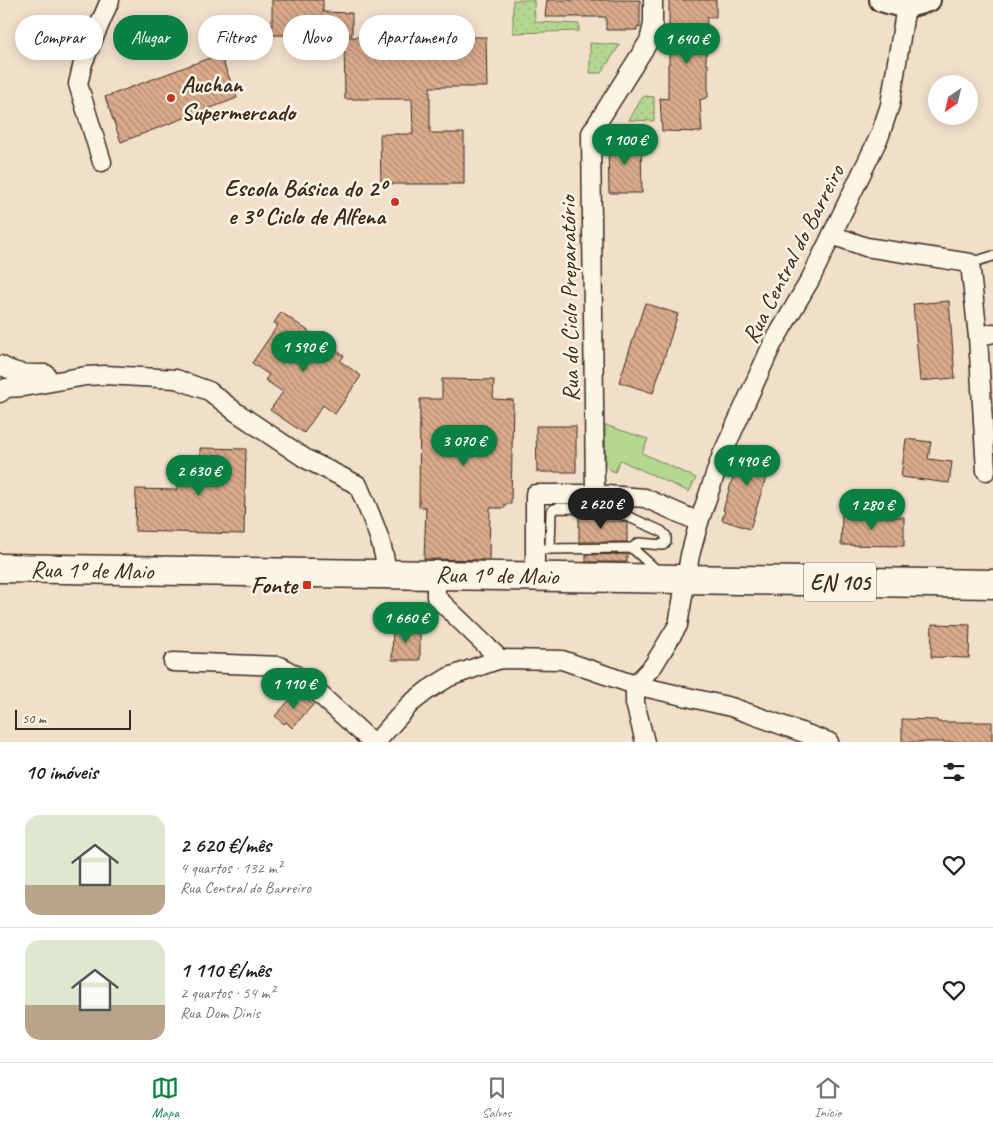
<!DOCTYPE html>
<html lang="pt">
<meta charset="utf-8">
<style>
body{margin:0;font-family:Caveat,sans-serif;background:#f6f6f6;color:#202124;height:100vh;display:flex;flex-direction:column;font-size:19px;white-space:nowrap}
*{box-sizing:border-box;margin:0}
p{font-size:16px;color:#757577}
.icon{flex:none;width:28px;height:28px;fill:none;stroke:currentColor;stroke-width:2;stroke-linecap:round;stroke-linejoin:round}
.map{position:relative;height:742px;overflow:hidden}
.side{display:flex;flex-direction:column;background:#fff;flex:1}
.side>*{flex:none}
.top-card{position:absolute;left:15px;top:15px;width:500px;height:45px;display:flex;gap:10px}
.needle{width:32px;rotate:214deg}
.fabs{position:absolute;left:928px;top:75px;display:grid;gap:10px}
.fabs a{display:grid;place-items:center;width:50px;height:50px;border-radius:50%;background:#fff;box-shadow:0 2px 12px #0003;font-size:25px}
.scale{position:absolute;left:15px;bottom:12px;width:116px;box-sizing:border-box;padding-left:5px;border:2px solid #3b2a1e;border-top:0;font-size:14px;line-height:18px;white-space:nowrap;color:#3b2a1e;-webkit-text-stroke:4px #fcf5e5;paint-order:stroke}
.price{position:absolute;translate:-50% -42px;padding:0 11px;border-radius:18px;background:#0b8043;color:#fff;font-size:16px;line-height:32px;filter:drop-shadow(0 1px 2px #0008)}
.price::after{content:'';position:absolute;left:50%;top:30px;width:15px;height:11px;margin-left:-8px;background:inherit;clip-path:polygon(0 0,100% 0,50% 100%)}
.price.on{background:#222;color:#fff}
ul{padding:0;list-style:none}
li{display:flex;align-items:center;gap:15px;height:125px;padding:0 25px}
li+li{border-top:1px solid #e0e0e0}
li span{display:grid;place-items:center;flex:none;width:140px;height:100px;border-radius:15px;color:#555}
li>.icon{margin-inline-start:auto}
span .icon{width:60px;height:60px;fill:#fffc;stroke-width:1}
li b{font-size:21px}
h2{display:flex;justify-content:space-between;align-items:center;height:60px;padding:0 25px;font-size:21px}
.tag{padding:0 18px;border-radius:22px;background:#fff;box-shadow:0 2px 12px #0003;font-size:18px;line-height:45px}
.tag.on{background:#0b8043;color:#fff}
.tab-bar{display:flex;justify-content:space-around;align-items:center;height:70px;border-top:1px solid #e0e0e0;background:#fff;font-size:14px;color:#757577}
.tab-bar a{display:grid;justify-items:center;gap:2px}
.tab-bar .on{color:#0b8043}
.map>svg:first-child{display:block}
.grass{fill:#b4d791;stroke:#788058}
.garden{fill:url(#garden-dots);stroke:#788058}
.building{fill:url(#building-back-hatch);stroke:#3b2a1e}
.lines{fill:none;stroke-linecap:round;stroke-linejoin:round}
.service-casing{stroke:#3b2a1e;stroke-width:12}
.minor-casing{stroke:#3b2a1e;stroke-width:21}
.tertiary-casing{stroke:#3b2a1e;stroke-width:26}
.primary-casing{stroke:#3b2a1e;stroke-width:31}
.service{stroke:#fcf5e5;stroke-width:9}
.minor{stroke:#fcf5e5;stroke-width:18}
.tertiary{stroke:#fcf5e5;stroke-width:22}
.primary{stroke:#fcf5e5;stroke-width:28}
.poi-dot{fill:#c8321e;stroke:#fcf5e5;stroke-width:2}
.labels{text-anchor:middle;stroke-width:5;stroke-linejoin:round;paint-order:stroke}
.shield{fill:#fcf5e5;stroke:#75675a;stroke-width:1}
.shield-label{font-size:22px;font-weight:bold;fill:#3b2a1e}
.poi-label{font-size:24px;font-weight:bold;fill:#3b2a1e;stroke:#fcf5e5;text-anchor:end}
.street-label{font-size:24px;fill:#3b2a1e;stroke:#fcf5e5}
</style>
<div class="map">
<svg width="993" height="742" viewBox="0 0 993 742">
<defs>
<pattern id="garden-dots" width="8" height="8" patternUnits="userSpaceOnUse" patternTransform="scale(1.25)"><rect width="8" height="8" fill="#b4d791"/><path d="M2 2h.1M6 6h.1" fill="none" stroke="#9cb97d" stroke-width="1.8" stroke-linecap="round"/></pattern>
<pattern id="building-back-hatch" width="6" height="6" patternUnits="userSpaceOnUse" patternTransform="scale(1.25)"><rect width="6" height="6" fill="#daab8c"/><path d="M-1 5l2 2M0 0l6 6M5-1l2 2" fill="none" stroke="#b28b72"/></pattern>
</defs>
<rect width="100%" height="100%" fill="#f2dfca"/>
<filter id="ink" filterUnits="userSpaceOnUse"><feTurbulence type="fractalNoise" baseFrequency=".02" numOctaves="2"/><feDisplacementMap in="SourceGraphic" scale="10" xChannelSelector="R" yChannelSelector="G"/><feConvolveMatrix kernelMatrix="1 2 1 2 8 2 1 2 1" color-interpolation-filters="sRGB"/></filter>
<g filter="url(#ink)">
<polygon class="grass" points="605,425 648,439 642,453 696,478 689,492 620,460 615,472 609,469 606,465"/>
<g class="garden">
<polygon points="513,0 534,0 535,22 579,24 579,31 513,33"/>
<polygon points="590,43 620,45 601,73 590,73"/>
<polygon points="645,96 654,97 654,121 629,120 642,98"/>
</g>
<g class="building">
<polygon points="272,0 323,0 323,12 352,13 352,35 272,35"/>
<polygon points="547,0 640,0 640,28 637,27 637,30 606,30 606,17 545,17"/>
<polygon points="669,0 716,0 716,17 707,17 706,64 708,64 708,97 700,100 702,132 662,131 660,98 668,99 668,64 669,64"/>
<polygon points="344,37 486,37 487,87 430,87 430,133 464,133 464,184 381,184 380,134 413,134 412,99 345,99"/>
<polygon points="220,54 237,98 121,142 105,97"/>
<polygon points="608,138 629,138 629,142 641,142 642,193 609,193"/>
<polygon points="949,301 955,378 920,381 913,304"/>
<polygon points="645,303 678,314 653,393 619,382"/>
<polygon points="281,312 344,356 340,361 361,376 335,414 323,405 304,433 270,410 283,392 265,380 269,375 252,363 278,325 274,323"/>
<polygon points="442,379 494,380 493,399 513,400 511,504 505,504 505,508 490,508 489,560 424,559 426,507 419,507 420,399 442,399"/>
<polygon points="536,426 576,426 576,472 537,472"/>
<polygon points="906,439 931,442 928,459 952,462 949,483 901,477"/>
<polygon points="746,446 773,455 750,529 722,520 725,511 723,510 740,454 743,455"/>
<polygon points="200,448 246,449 244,534 135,531 136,489 177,490 177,461 200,462"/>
<polygon points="842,514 864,515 864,517 904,517 904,546 841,545"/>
<polygon points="579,515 606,515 606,521 622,521 627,523 627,542 579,542"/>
<polygon points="627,554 627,562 586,562 586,555"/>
<polygon points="932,624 970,625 969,658 931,657"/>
<polygon points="393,627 406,627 406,629 410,629 410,631 420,631 420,660 392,660"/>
<polygon points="298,691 313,705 292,728 286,722 284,724 275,716"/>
<polygon points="902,719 937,720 937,722 992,722 992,742 902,742"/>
</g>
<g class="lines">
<defs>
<g id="service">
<polyline points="970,263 993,256"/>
<polyline points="545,549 632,548 660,573"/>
<polyline points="550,549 551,512 554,509 558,508 607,509 615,511 661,531 666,536 666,542 663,545 639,543 632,548"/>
</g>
<g id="minor">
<polyline points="102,162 78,84 83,63 110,0"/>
<polyline points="832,235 866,247 970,263 978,337 986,471"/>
<polyline points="978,337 993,333"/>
<path d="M0,365c19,10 25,9 46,9"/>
<path d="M0,393l6,-5 17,-1 63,-11 19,-1 71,4 33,12 27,21 70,47 52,26c12,29 26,57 29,89"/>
<polyline points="595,494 591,133 649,41 653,24 653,0"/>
<polyline points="436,574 436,597 500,659"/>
<polyline points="535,576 535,494 595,494 645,498 699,522"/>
<polyline points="173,662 280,666 304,680 372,742"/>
<polyline points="635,685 653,666 678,625 690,555 699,522 721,457 772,345 810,280 880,135 890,105 907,0"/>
<polyline points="635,685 635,703 645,742"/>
<polyline points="376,742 410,704 428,690 449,677 500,659 562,660 635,685 731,707 829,742"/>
</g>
<polyline id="tertiary" points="881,0 905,7 929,0"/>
<polyline id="primary" points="0,568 993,584"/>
</defs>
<use href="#service" class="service-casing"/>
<use href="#minor" class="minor-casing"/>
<use href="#tertiary" class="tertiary-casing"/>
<use href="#primary" class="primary-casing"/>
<use href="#service" class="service"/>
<use href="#minor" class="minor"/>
<use href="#tertiary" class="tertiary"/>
<use href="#primary" class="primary"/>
</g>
</g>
<g class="poi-dot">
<circle cx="171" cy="98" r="5"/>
<circle cx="395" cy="202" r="5"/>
<rect x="302" y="580" width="10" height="10" rx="2.5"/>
</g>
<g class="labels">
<rect class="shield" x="804" y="562.5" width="72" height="39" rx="4"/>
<g class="shield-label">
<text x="840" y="590">EN 105</text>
</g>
<g class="poi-label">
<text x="181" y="92" text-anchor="start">Auchan<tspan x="181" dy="28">Supermercado</tspan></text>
<text x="385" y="196">Escola Básica do 2º<tspan x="385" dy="28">e 3º Ciclo de Alfena</tspan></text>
<text x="297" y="593">Fonte</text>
</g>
<g class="street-label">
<text transform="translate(793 254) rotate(-63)" y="8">Rua Central do Barreiro</text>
<text transform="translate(569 299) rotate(-91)" y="8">Rua do Ciclo Preparatório</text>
<text transform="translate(92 570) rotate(1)" y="8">Rua 1º de Maio</text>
<text transform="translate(497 575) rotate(1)" y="8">Rua 1º de Maio</text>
</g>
</g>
</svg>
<div class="fabs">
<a><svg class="needle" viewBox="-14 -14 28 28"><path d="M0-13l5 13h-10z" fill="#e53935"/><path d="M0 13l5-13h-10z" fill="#757577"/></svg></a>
</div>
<div class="scale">50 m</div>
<b class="price" style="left:687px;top:65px">1 640 €</b>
<b class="price" style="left:625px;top:166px">1 100 €</b>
<b class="price" style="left:304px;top:373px">1 590 €</b>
<b class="price" style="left:464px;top:467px">3 070 €</b>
<b class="price" style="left:747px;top:487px">1 490 €</b>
<b class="price" style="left:199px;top:497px">2 630 €</b>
<b class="price on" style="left:601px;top:530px">2 620 €</b>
<b class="price" style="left:872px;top:531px">1 280 €</b>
<b class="price" style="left:406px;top:644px">1 660 €</b>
<b class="price" style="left:294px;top:710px">1 110 €</b>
<div class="top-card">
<a class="tag">Comprar</a>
<a class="tag on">Alugar</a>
<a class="tag">Filtros</a>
<a class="tag">Novo</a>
<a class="tag">Apartamento</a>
</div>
</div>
<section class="side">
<h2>10 imóveis<svg class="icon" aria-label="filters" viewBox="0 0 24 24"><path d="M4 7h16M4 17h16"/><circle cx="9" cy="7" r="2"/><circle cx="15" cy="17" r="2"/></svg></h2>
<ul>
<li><span style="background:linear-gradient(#dfe7d0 70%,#b9a48a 0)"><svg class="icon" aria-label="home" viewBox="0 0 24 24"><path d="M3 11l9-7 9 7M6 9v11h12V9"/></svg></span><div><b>2 620 €/mês</b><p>4 quartos · 132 m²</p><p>Rua Central do Barreiro</p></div><svg class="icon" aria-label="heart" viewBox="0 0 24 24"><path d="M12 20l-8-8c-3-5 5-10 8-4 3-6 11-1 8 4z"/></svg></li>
<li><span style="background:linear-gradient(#dfe7d0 65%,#b9a48a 0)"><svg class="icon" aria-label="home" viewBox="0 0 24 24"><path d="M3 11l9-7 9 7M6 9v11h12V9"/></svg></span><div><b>1 110 €/mês</b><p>2 quartos · 54 m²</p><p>Rua Dom Dinis</p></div><svg class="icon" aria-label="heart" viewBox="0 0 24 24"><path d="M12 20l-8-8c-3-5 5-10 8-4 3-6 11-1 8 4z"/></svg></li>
</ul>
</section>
<nav class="tab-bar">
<a class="on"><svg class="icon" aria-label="map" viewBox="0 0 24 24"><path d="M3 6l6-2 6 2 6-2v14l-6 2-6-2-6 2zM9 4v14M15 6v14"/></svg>Mapa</a>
<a><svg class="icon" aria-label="saved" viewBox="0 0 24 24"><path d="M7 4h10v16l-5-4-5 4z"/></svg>Salvos</a>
<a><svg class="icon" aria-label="home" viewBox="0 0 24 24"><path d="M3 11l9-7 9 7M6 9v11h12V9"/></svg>Início</a>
</nav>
